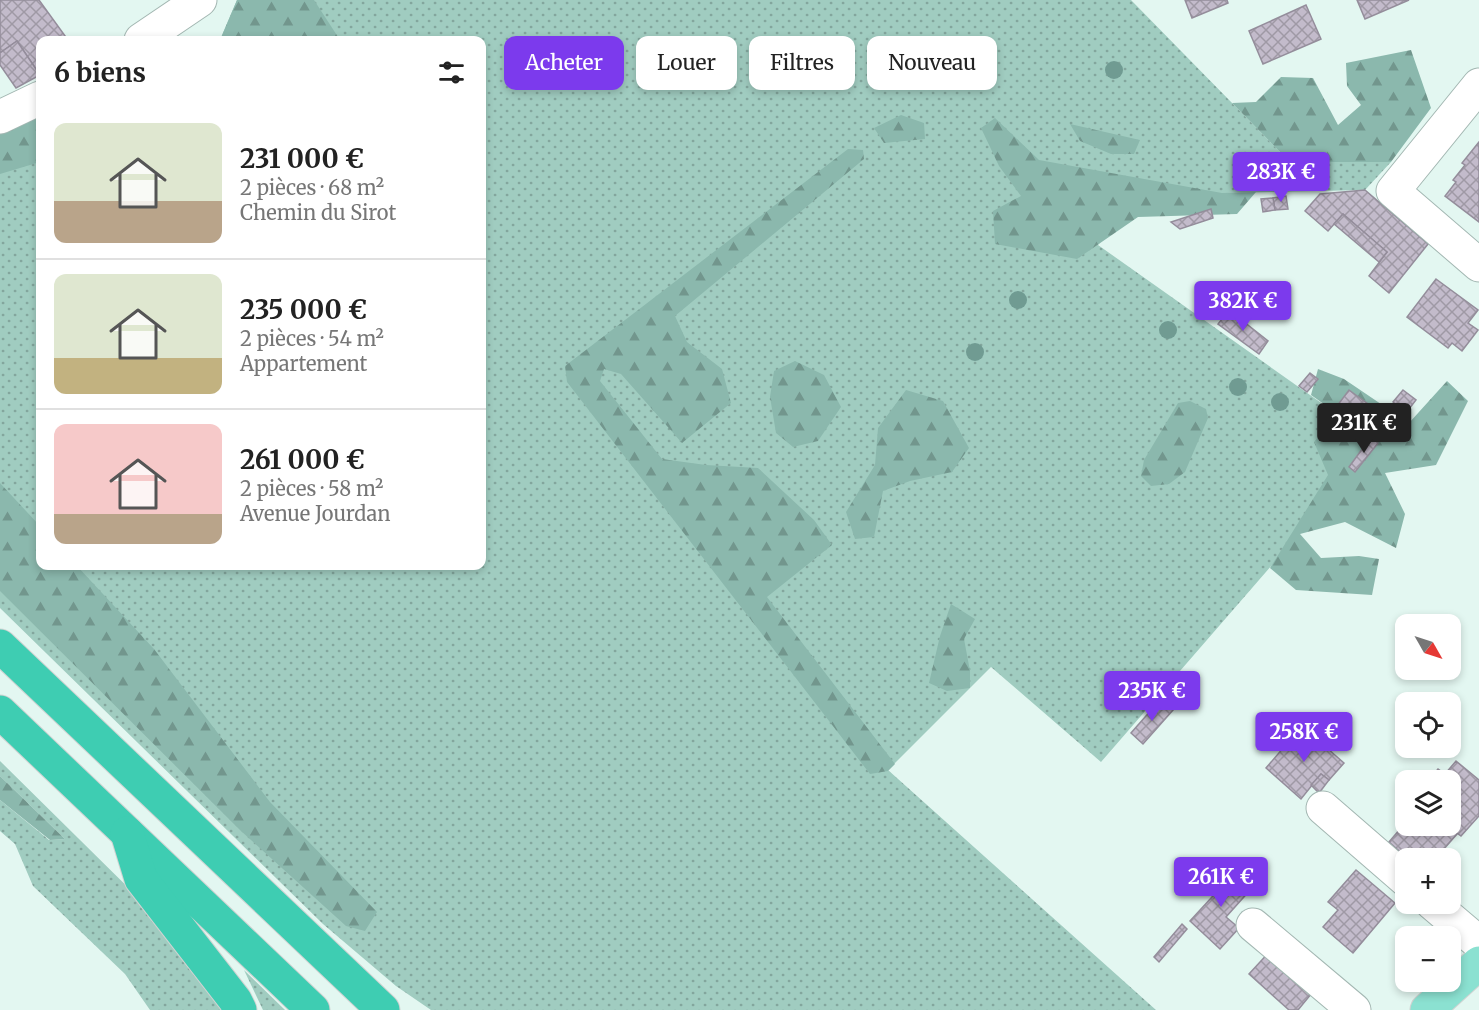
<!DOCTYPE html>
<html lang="fr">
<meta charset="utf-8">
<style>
body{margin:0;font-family:Merriweather,serif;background:#f6f6f6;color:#222;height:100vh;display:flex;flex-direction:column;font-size:22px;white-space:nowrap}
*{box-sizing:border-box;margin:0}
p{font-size:20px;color:#767676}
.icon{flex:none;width:33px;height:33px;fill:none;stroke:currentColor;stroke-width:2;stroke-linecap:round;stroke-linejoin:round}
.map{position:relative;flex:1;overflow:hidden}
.panel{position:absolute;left:36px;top:36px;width:450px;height:534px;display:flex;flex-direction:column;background:#fff;border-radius:12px;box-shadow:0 3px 9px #0003}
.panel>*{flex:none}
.guide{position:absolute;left:504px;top:36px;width:570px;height:54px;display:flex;gap:12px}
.needle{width:39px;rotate:129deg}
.buttons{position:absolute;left:1395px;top:614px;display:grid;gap:12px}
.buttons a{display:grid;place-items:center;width:66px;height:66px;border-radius:12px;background:#fff;box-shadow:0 3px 9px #0003;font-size:30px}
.price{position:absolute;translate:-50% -51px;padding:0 14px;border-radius:6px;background:#7c3aed;color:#fff;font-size:20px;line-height:39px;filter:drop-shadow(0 2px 3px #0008)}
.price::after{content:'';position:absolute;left:50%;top:36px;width:18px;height:14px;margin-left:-9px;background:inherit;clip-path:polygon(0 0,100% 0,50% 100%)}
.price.on{background:#222;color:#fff}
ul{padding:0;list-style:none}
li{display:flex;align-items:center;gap:18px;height:150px;padding:0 18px}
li+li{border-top:2px solid #e0e0e0}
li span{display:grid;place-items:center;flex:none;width:168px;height:120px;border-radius:12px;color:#555}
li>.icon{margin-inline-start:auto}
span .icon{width:72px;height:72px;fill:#fffc;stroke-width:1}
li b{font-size:26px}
h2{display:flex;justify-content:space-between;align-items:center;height:72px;padding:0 18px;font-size:26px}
.tag{padding:0 21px;border-radius:12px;background:#fff;box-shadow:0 3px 9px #0003;font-size:21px;line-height:54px}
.tag.on{background:#7c3aed;color:#fff}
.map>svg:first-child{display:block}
.grass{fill:url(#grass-dots)}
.forest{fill:url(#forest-firs)}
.building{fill:url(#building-cross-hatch);stroke:#948d9b;stroke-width:1.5}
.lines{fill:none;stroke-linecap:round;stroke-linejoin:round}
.minor-casing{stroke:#a3b7b2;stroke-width:35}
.major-casing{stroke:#d1d3d2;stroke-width:35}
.highway-casing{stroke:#d1d3d2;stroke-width:35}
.minor{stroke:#fff;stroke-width:33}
.major{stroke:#8be1d1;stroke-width:33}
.highway{stroke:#3ecdb2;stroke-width:33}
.tree{fill:#709b92}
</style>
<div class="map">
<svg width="1479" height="1010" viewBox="0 0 1479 1010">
<defs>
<pattern id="grass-dots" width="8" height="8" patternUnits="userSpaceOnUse" patternTransform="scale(1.5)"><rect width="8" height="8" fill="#a0ccc0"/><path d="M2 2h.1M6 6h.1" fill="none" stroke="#83a69d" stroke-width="1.8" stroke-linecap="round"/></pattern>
<pattern id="forest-firs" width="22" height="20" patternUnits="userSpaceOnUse" patternTransform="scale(1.5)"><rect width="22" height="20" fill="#8bb8ad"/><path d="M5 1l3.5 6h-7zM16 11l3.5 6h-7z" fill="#72968d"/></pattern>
<pattern id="building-cross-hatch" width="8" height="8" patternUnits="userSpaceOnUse" patternTransform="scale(1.5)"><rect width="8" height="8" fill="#c3bbcb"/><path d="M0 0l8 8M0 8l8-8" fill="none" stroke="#9f99a5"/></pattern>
</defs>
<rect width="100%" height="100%" fill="#e3f7f1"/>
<g class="grass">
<polygon points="237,0 1131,0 1290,162 1391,162 1365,190 1138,195 1098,245 1378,443 1101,762 991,667 888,770 1156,1010 431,1010 396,986 323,924 0,608 0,124 40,107 40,566 482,566 482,40 220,40"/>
<polygon points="0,761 156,915 223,1010 150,1010 125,974 33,886 15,844 0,831 0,800 49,840 65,839 0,776"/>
<polygon points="244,970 285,1010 263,1010"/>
</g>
<g class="forest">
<polygon points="237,0 314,0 340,40 220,40"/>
<polygon points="1411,50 1431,108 1391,162 1290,162 1232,103 1256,102 1281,77 1313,78 1338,125 1361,105 1347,86 1346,63"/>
<polygon points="40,107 40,162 0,174 0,124"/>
<polygon points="901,115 924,123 925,139 884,143 874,128"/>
<polygon points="995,118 1039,160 1222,193 1256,192 1237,214 1138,217 1077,259 995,244 993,211 1021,196 999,166 981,128"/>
<polygon points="1070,124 1140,140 1134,154 1111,154 1080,141"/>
<polygon points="848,149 863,150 864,159 675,316 687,342 722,369 731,403 682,443 621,374 604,369 600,381 662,459 706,465 758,468 814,520 832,545 767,597 895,764 888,771 870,774 567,382 565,366"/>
<polygon points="795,361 824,375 841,407 818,441 793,447 776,433 770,397 774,371"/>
<polygon points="1318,369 1344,379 1409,423 1447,381 1468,401 1436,465 1385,473 1405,514 1396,548 1345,522 1300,534 1321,558 1359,556 1379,559 1372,595 1296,590 1270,568 1328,475 1314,442 1338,414 1311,395"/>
<polygon points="906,390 943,401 969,448 952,472 910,481 883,491 874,537 855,539 846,512 875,465 878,428"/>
<polygon points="1190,401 1206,409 1208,418 1185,472 1169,484 1151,486 1141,476 1144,460 1178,403"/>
<polygon points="0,483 40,526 40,566 77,566 154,649 270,802 377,912 365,931 346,926 241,831 0,591"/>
<polygon points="951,604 975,619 964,639 970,671 970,688 947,691 929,683 940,636"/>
<polygon points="0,776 65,839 50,840 0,800"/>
</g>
<g class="building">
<polygon points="0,0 39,0 68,40 40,40 40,75 17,41 0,53"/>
<polygon points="1185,0 1227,0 1228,3 1192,18"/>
<polygon points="1357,0 1409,0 1365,19"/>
<polygon points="1306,5 1321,39 1263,64 1249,31"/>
<polygon points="17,41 40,75 16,88 0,65 0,53"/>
<polygon points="1479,142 1479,222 1445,196 1456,182 1453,180 1465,165 1462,163"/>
<polygon points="1365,190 1428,244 1389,293 1369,276 1387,252 1343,214 1328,231 1305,211 1320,194"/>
<polygon points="1286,196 1288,209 1275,210 1273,198"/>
<polygon points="1273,198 1275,210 1263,212 1261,199"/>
<polygon points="1211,209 1213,218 1180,229 1171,222"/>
<polygon points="1343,214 1387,252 1379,262 1334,224"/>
<polygon points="1436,279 1478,310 1468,323 1478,330 1462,351 1452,343 1448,348 1407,317"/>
<polygon points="1204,289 1226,307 1218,317 1196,299"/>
<polygon points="1229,310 1268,341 1259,354 1218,324"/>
<polygon points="1310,373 1318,379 1307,392 1299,386"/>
<polygon points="1349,390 1368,404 1353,424 1334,410"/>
<polygon points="1403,390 1416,400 1406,413 1393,402"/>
<polygon points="1371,437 1378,443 1355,472 1349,467"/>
<polygon points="1160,700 1173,710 1143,744 1131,733"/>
<polygon points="1302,726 1344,763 1329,780 1321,774 1301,799 1266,768"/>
<polygon points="1456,761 1479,780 1479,816 1461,836 1446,825 1450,825 1450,780 1429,780 1438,769 1445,774"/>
<polygon points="1321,774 1329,780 1319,793 1311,785"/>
<polygon points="1406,822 1406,825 1446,825 1457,834 1436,858 1407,858 1389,842"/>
<polygon points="1223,864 1251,889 1226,917 1239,928 1220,949 1190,921 1223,885 1212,875"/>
<polygon points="1356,870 1395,903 1353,953 1323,927 1338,910 1328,902"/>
<polygon points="1182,924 1187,929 1159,962 1154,957"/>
<polygon points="1272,949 1316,988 1298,1010 1289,1010 1249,974"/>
</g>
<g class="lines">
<defs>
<g id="minor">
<polyline points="141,40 200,0"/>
<polyline points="1479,85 1393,191 1479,265"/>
<polyline points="0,117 40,98"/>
<polyline points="1323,808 1406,880"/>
<polyline points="1432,903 1479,943"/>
<polyline points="1253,925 1354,1010"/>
</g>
<polyline id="major" points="1427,1010 1479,963"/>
<g id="highway">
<polyline points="0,646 383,1010"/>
<polyline points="0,712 313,1010"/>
<polyline points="127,833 141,879 235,1000 240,1010"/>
</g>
</defs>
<use href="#minor" class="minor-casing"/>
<use href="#major" class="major-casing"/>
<use href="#highway" class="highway-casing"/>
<use href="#minor" class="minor"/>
<use href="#major" class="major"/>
<use href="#highway" class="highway"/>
</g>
<g class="tree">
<circle cx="1114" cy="70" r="9"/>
<circle cx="1018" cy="300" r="9"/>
<circle cx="1168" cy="330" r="9"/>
<circle cx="975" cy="352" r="9"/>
<circle cx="1238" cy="387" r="9"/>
<circle cx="1280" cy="402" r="9"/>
</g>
</svg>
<div class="buttons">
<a><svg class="needle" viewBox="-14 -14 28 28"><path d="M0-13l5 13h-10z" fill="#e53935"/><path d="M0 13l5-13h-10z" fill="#767676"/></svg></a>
<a><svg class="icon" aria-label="locate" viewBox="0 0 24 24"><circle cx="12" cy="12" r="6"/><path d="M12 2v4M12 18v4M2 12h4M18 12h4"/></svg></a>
<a><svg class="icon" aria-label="layers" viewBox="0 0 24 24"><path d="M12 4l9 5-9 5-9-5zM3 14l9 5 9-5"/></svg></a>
<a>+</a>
<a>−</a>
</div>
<b class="price" style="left:1281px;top:203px">283K €</b>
<b class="price" style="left:1243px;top:332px">382K €</b>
<b class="price on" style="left:1364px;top:454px">231K €</b>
<b class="price" style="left:1152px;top:722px">235K €</b>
<b class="price" style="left:1304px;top:763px">258K €</b>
<b class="price" style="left:1221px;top:908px">261K €</b>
<div class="guide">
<a class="tag on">Acheter</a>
<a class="tag">Louer</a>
<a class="tag">Filtres</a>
<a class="tag">Nouveau</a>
</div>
<section class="panel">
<h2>6 biens<svg class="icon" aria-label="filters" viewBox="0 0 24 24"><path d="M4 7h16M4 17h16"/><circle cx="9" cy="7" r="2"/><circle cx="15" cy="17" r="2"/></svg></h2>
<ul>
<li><span style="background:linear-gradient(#dfe7d0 65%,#b9a48a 0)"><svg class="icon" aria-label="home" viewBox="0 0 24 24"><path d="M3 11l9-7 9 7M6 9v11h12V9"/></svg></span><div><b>231 000 €</b><p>2 pièces · 68 m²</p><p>Chemin du Sirot</p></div></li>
<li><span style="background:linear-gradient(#dfe7d0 70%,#c2b280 0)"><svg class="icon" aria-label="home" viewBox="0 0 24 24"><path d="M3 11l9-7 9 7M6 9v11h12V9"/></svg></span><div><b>235 000 €</b><p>2 pièces · 54 m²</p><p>Appartement</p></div></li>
<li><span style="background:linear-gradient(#f6c9c9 75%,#b9a48a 0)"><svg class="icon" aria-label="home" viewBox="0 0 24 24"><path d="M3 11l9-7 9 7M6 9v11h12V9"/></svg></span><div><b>261 000 €</b><p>2 pièces · 58 m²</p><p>Avenue Jourdan</p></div></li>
</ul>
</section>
</div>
